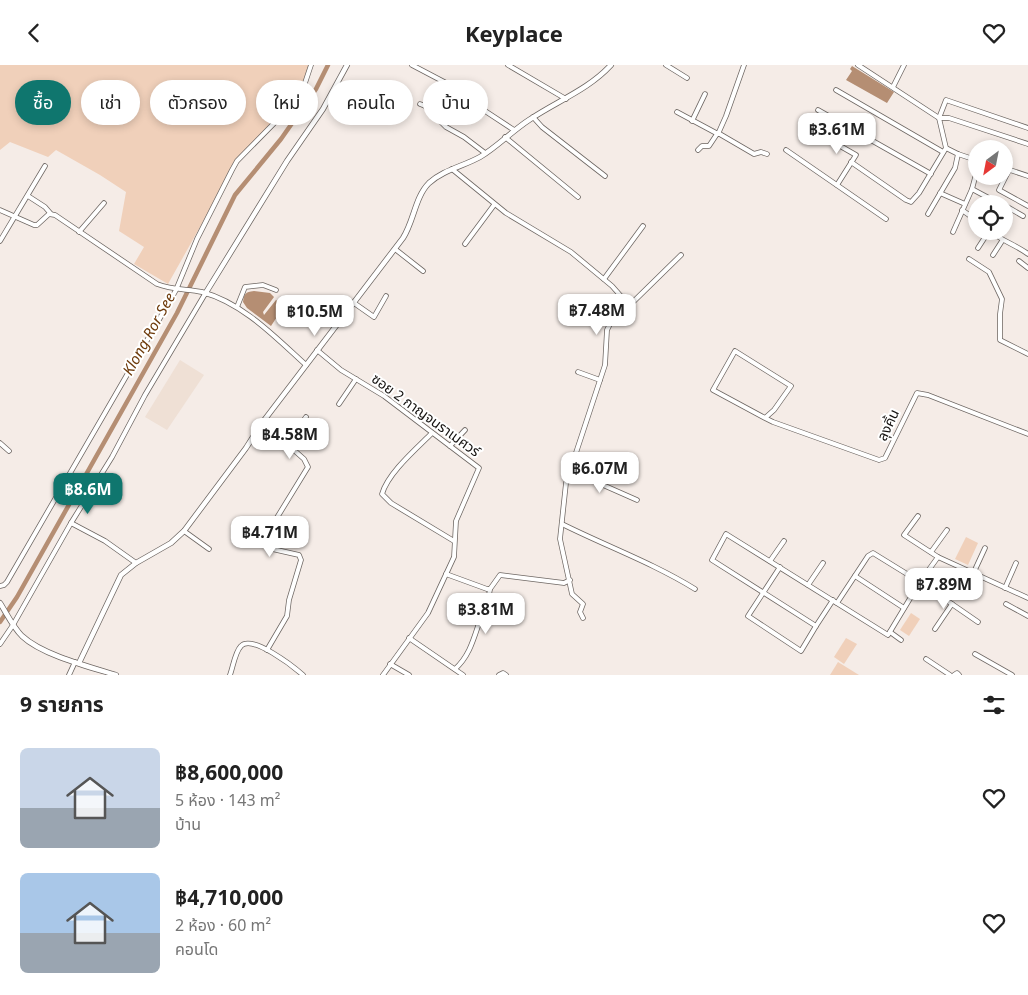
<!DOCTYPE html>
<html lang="th">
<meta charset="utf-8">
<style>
body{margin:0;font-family:"Noto Sans","Noto Sans Thai",sans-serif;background:#f2f2f2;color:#222;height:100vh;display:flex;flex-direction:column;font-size:19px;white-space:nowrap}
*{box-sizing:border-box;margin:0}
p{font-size:16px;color:#767676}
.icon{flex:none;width:28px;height:28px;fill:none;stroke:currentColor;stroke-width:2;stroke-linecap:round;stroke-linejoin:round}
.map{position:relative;height:610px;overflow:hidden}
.panel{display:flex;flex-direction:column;background:#fff;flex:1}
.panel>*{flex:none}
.top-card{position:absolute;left:15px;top:15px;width:500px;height:45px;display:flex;gap:10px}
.needle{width:32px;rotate:212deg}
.controls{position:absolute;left:968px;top:75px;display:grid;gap:10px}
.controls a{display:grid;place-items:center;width:45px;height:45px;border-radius:50%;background:#fff;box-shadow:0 2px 8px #0003;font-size:25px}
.price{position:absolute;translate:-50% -42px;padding:0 11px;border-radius:10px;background:#fff;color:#222;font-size:16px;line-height:32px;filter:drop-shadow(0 1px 2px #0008)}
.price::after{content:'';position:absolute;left:50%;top:30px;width:15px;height:11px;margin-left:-8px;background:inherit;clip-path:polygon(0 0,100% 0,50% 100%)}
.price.selected{background:#0f766e;color:#fff}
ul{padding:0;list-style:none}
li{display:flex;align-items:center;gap:15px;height:125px;padding:0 20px}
li span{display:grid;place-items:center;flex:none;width:140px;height:100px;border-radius:8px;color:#555}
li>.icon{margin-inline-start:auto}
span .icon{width:60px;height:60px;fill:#fffc;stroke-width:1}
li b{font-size:21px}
h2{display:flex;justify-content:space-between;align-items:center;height:60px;padding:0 20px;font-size:21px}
.chip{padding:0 18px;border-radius:22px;background:#fff;box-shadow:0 2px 8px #0003;font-size:18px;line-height:45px}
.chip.selected{background:#0f766e;color:#fff}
header{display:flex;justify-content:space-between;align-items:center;height:65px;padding:0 20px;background:#fff;font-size:22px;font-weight:700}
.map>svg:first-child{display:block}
.built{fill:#efe0d5}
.green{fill:#f0d0ba}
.water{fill:#b58e73}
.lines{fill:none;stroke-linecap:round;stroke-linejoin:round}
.canal{stroke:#b58e73;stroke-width:4.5}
.minor-casing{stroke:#6e6763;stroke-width:5.5}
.tertiary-casing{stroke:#6e6763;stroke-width:6}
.minor{stroke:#fff;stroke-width:4}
.tertiary{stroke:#fff;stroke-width:4.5}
.labels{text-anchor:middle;stroke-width:4;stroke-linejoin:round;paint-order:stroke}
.street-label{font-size:14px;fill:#14110f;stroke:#fff}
.water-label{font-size:15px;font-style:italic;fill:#6d3a0b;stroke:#fff}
</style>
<header><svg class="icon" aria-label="back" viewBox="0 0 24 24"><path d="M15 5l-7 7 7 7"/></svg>Keyplace<svg class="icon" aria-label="heart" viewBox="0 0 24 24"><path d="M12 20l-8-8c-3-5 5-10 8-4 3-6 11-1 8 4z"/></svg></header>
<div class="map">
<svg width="1028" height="610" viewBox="0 0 1028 610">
<rect width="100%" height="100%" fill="#f5ece7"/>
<polygon class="built" points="180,295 204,310 167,365 145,352"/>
<g class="green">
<polygon points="0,0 311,0 294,38 232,105 168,219 134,199 144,182 119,166 126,127 100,110 56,85 48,92 10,77 0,85"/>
<polygon points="966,472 978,478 968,500 955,494"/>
<polygon points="911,548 920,554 909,571 900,565"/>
<polygon points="846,573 857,579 844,599 834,592"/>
<polygon points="838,597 859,610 830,610"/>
</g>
<g class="water">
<polygon points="852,1 894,27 887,38 846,15 852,6 850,4"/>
<path d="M254,226l16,2 4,4 -11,15 1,3 12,-15 8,6 -13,20 -24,-18 -4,-6c1,-8 2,-10 11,-11z"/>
</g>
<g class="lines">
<polyline class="canal" points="0,557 17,532 177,248 235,130 281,74 316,24 328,0"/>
<defs>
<g id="minor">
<polyline points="412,0 450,20 479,42 514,65"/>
<polyline points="508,0 566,34"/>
<polyline points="666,0 687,13"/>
<polyline points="858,0 939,53 946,83 958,89 976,95"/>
<polyline points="893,22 904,0"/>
<polyline points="836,25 943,87"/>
<polyline points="420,39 425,41 446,62 464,72 485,88"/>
<polyline points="818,45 931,109"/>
<polyline points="677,47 718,69 726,51 744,0"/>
<polyline points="533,52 542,62 605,111"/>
<polyline points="692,56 705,29"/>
<polyline points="1028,63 946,35 939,53 949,53 1028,79"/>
<polyline points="814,66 856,90 837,120"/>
<polyline points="718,68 754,89 761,87 767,89"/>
<polyline points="505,72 578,132"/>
<polyline points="698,85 702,81 709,81 717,69"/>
<polyline points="786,85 886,154"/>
<polyline points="851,97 906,135 911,137 919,128 946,83"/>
<polyline points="1004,103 1028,111"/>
<polyline points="452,104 506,148 571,187 612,221 627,238 610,259 607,265 605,300 566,418 560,474 572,529 583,539 580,547 583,553"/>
<polyline points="1009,105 999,125 1028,141"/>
<polyline points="972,124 1000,139"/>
<polyline points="940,128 965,139"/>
<polyline points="28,131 45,142 51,149"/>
<polyline points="1004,140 1023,151"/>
<path d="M0,145l34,15h3l12,-11 6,1 102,69c15,6 30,5 45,8 41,11 73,45 104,73"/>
<polyline points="962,145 976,155"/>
<polyline points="928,149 955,103 958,89"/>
<path d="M990,166c12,10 26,14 38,23"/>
<polyline points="79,167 104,138"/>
<polyline points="953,167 972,124 976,109"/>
<polyline points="0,176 45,101"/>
<polyline points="465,179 494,140"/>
<polyline points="978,183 989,166"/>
<polyline points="395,184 423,206"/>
<polyline points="993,190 1002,176"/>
<polyline points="969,194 989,207 1002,234 1000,249 1000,275 1028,289"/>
<polyline points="1019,196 1028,203"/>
<polyline points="604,214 643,161"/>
<polyline points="354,238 374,252 386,231"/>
<polyline points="627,238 633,237 681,190"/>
<polyline points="237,242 245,222 263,220 276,225"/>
<polyline points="317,285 341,305 384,331 479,403 456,456 454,492 428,548 383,610"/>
<polyline points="578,307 600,315"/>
<polyline points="339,339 356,314"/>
<polyline points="765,353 774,345 791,321 735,286 713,325 765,353 773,357 879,395 885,393 917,328 928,330 1028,369"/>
<polyline points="262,358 287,379 306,352"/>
<path d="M432,368c-16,16 -44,40 -50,61l9,9 63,38"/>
<polyline points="0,378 9,386"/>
<polyline points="450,381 465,365"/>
<polyline points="568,407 603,420 637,435"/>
<polyline points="918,451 904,470 938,492 1028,533"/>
<polyline points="71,458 105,476 136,498"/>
<path d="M562,459c44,22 91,39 133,65"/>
<polyline points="184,466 209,484"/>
<polyline points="931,487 947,465"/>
<polyline points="770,496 784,476"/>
<polyline points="780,502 748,551 801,586 816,561"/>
<polyline points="446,509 487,524 490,524 500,510 564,518 570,515"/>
<polyline points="973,509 985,483"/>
<polyline points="855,511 904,543"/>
<polyline points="808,520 823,498"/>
<polyline points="0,521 4,520 7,517 164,246 176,225 197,174 232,105 237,96 294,38 304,21 311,0"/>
<polyline points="1005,523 1016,498"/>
<polyline points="833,535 816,561 712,495 726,469 888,570 920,517 938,492"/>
<polyline points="837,538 868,491 873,488 920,517 978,557"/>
<polyline points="1006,539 1028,551"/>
<polyline points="935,564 952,539"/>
<polyline points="890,567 901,575"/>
<polyline points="409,573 463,610"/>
<polyline points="0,579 13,560 71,458 112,392 145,330 205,229"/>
<polyline points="267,585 287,551 289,535 301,495 299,490 268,483 262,477 308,402 304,394 287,379"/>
<polyline points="975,589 1012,610"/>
<polyline points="926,594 950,610"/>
<polyline points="390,599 409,610"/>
<path d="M455,604c17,-15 20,-37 28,-57 3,-9 6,-14 7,-23"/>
<polyline points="69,610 75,597"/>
<path d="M230,610c3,-8 5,-23 11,-29 11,-12 53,21 62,29"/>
<polyline points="499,610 503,608 506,610"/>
<polyline points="954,610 957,608 959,610"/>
</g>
<g id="tertiary">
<polyline points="205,229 287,96 323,44 347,0"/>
<path d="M0,538c7,11 13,24 22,33 20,19 68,31 94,39"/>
<path d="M79,598l42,-88 15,-12 35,-20 13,-12 62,-83 16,-25 141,-185c11,-17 12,-41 26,-55 14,-13 35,-17 51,-26 17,-10 32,-26 49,-37 28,-19 59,-30 82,-55"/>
</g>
</defs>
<use href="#minor" class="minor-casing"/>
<use href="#tertiary" class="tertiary-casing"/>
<use href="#minor" class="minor"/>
<use href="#tertiary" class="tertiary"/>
</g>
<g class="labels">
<g class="street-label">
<text transform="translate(426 350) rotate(36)" y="5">ซอย 2 กาญจนราเมศวร์</text>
<text transform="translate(888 360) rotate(-65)" y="5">ลุงคิ้น</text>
</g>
<g class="water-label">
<text transform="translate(149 269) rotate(-61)" y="5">Klong Ror See</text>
</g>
</g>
</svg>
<div class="controls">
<a><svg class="needle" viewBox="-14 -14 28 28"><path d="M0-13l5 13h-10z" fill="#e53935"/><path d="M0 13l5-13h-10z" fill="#767676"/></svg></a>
<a><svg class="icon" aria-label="locate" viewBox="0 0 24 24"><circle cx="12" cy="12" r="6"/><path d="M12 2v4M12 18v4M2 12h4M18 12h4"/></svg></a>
</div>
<b class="price" style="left:837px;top:90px">฿3.61M</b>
<b class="price" style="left:597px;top:271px">฿7.48M</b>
<b class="price" style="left:315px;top:272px">฿10.5M</b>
<b class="price" style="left:290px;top:395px">฿4.58M</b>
<b class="price" style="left:600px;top:429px">฿6.07M</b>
<b class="price selected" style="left:88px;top:450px">฿8.6M</b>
<b class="price" style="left:270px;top:493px">฿4.71M</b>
<b class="price" style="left:944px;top:545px">฿7.89M</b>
<b class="price" style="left:486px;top:570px">฿3.81M</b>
<div class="top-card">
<a class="chip selected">ซื้อ</a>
<a class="chip">เช่า</a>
<a class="chip">ตัวกรอง</a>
<a class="chip">ใหม่</a>
<a class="chip">คอนโด</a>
<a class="chip">บ้าน</a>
</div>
</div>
<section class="panel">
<h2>9 รายการ<svg class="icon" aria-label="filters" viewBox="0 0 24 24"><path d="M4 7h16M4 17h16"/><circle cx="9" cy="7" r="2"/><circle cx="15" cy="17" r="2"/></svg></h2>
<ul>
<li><span style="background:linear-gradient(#c9d6e8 60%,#9aa5b1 0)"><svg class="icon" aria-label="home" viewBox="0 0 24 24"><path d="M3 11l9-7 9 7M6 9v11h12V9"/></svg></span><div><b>฿8,600,000</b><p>5 ห้อง · 143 m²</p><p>บ้าน</p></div><svg class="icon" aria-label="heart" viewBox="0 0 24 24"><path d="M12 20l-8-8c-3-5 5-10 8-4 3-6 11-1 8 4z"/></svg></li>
<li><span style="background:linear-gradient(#a9c7e8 60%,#9aa5b1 0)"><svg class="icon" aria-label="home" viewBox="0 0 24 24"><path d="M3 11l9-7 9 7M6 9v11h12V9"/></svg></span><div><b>฿4,710,000</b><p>2 ห้อง · 60 m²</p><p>คอนโด</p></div><svg class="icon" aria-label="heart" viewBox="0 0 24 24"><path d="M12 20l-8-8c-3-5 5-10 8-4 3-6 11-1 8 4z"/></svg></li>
</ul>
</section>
